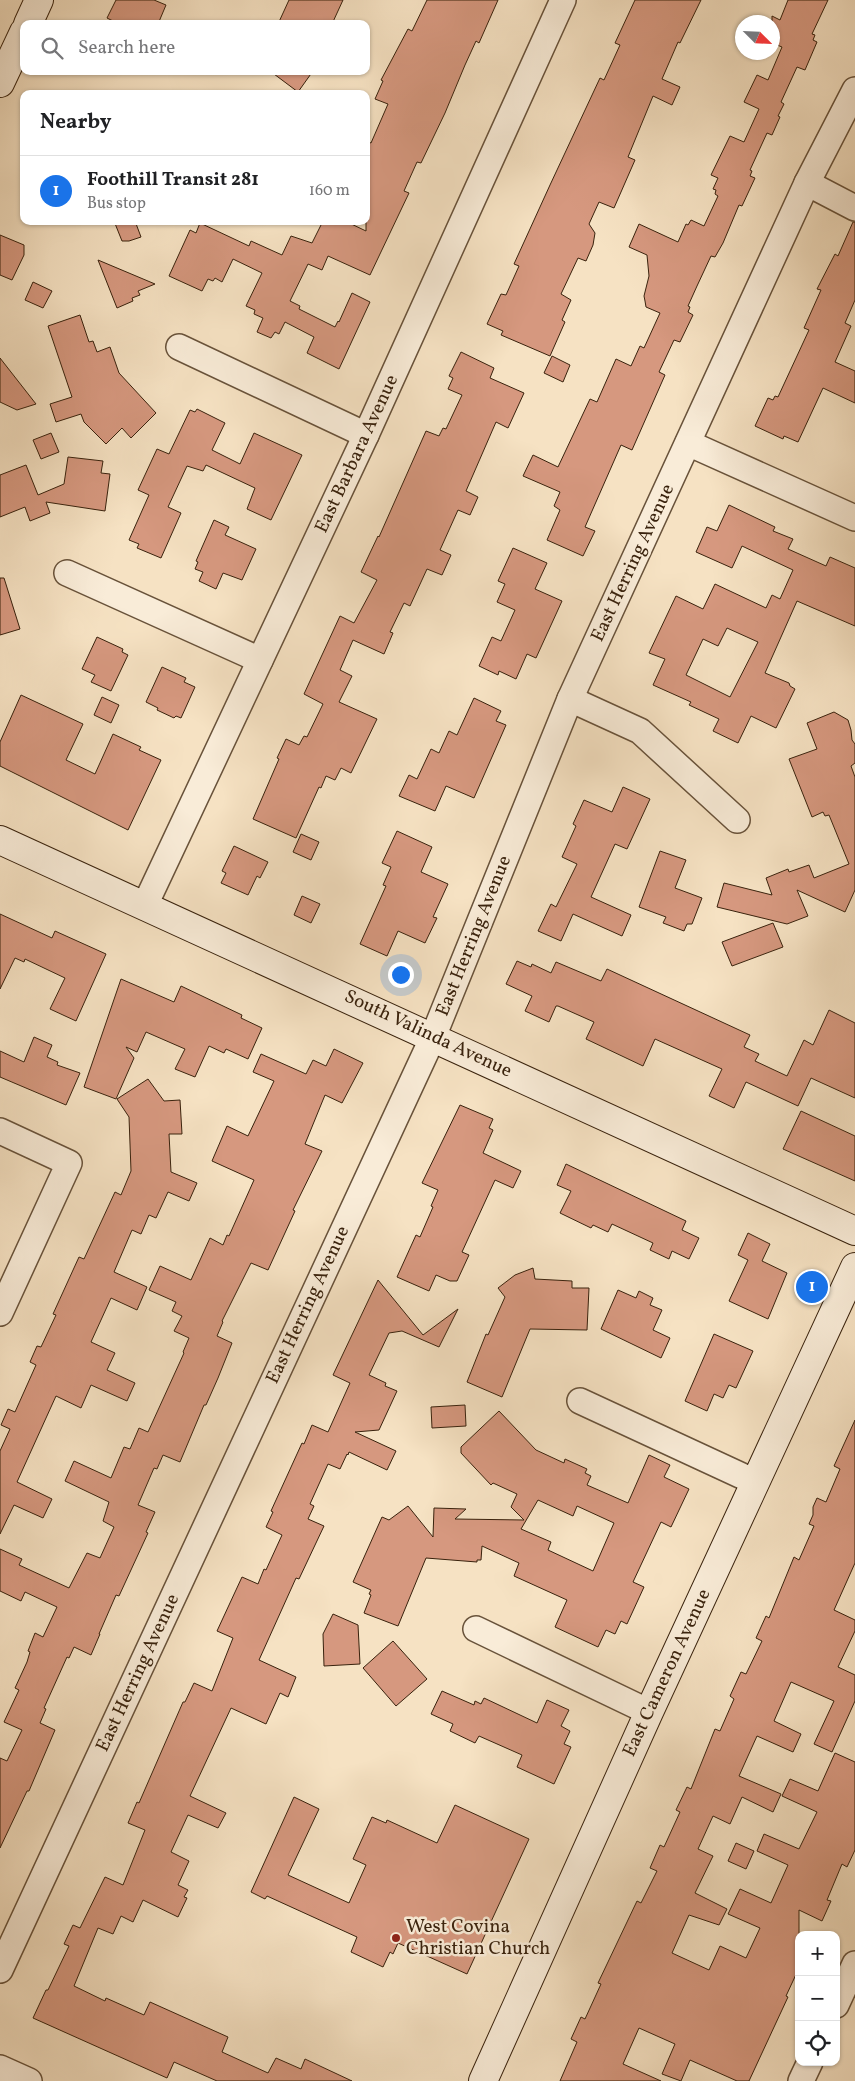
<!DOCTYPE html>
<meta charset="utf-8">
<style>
:root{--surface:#fff;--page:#f6f6f6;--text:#202124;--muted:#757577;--line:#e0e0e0;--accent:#1a73e8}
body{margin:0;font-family:Vollkorn,serif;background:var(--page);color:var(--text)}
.controls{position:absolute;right:15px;bottom:15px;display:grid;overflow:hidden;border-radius:10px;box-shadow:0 1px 4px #0004}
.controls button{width:45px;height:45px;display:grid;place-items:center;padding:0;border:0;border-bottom:1px solid var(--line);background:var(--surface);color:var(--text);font:25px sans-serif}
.compass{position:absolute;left:735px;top:15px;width:45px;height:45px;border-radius:50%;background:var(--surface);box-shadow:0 1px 4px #0004;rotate:114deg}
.you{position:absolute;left:400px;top:974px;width:18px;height:18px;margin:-12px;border:4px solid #fff;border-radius:50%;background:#1a73e8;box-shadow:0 0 0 8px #1a73e833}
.badge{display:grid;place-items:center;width:32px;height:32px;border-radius:50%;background:var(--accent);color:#fff;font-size:16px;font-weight:700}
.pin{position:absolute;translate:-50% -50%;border:2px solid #fff;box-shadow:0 1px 5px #0006}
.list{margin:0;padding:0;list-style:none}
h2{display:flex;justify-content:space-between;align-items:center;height:65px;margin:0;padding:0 20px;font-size:21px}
h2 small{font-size:16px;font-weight:400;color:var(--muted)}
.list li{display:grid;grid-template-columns:32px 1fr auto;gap:15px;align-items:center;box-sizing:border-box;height:70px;padding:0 20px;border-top:1px solid var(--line)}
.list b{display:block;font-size:19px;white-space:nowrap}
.list p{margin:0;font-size:16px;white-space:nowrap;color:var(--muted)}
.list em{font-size:16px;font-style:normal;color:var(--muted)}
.icon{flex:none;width:28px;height:28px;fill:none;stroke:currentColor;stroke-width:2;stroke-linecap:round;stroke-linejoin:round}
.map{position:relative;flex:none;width:855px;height:2081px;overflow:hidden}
.search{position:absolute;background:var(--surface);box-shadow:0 1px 4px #0004;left:20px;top:20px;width:350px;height:55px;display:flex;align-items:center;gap:12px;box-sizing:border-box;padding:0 18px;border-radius:10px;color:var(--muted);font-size:19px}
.panel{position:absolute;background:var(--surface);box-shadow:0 1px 4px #0004;left:20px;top:90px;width:350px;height:135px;border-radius:10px}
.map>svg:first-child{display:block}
</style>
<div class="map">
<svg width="855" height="2081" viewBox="0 0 855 2081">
<rect width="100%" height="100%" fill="#f6e2c3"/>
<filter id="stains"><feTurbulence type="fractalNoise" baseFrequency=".004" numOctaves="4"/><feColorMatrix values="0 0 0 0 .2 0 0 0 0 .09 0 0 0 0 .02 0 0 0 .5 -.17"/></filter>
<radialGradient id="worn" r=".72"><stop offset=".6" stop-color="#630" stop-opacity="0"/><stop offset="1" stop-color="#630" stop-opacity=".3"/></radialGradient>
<g fill="#d6987f" stroke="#39220d" fill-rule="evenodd">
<path d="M116,0H154L166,5L158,24H119L107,18Z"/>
<path d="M289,0H343L332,24H278Z"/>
<path d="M427,0H498L479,43L476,41L465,65L445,113L421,163L417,162L404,191L409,193L370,275L328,256L322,270L308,264L290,301L300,306L299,309L335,327L338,321L339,322L352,293L370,302L339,369L307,353L314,337L285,322L279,334L275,332L271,338L257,332L263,318L254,314L255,310L246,306L262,273L233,259L222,282L215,278L213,281L208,279L202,291L169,276L190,230L196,233L200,223L249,246L251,241L282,255L291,236L312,243L323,221H345L366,231V141L371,143L388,104L375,99L383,81L381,80L408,29L412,31Z"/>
<path d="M635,0H701L680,43L678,42L662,79L680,87L672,105L653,96L628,157L635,160L614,208L599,202L589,224L595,233L593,245L586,261L578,258L561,294L571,300L562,320L565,322L550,356L501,335L503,331L487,324L501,294L506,295L519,266L514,264L550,185L600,78L604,80L620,45L615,43Z"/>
<path d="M788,0H828L812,34L815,35L813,40L817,42L805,70L797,67L781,102L784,104L778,116L780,117L772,135L767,133L750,170L752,171L750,176L755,178L742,206L739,205L723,243L715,257L711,256L697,286L688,306L690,307L688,312L693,315L680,342L674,340L659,372L665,375L632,450L621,445L585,527L595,531L583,556L547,540L560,510L554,506L560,492L523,476L533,455L558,467L590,399L597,402L616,359L631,366L640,346L644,348L660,313L646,307L645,301L644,296L649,276L647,255L629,247L639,224L678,242L686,224L688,225L691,220L704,226L718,196L715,194L716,190L713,189L718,178L711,175L730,136L744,142L759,109L744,102L757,75L768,80L782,47L772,43V16L780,20Z"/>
<path d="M270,71H313L298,92Z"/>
<path d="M114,221H135L141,237L129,241H122Z"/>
<path d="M853,222H855V300L845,323L851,326L835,362L855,371V403L823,388L798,442L784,436L783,439L755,426L768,398L773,400L775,396L778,397L809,330L804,328L821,290L817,289L835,254L838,256Z"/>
<path d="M0,235L24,245V255L12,280L0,275Z"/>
<path d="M98,260L155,284L138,291L140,295L132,298L133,301L117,308Z"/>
<path d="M33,282L52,291L43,308L25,300Z"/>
<path d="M80,315L89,342L93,341L97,352L110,347L119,373L156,413L131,438L122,428L106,444L84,422L81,414L56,422L50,404L72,397L48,326Z"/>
<path d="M461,352L494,368L490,378L524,393L508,428L496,422L466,491L478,497L470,515L458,510L440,550L451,555L442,575L427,569L410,606L404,603L390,632L393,633L384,654L353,640L340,670L352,676L339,702L377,719L351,773L341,768L335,780L326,776L321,788L319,787L296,838L253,819L279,759L277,758L286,739L299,745L304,736L307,737L323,704L304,694L340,616L354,623L377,580L361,572L378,536L379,537L426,431L439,436L443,428L446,429L462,395L448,389L453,378L449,376Z"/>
<path d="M552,356L570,365L563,382L544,373Z"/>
<path d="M0,358L36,404L17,410L0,402Z"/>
<path d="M197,409L225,423L212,450L240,464L254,433L302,455L271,520L247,509L255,488L206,465L203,471L187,466L168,507L181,513L161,558L137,548L139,544L129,540L149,495L138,490L157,449L169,454L190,410L195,412Z"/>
<path d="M51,433L59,452L41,459L33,440Z"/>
<path d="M68,457L103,461L101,473L110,474L105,511L46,502L50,513L30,521L25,507L0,517V475L26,465L38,495L64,484Z"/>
<path d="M729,505L775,527L773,531L793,539L788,549L826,566L830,557L855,568V626L797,601L765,673L789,683L790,686L795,689L776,728L751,716L738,743L713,731L719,719L689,705L691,702L653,685L665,659L649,653L676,596L703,609L715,584L766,608L772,595L780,599L793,570L742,546L732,568L696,552L707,527L717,531ZM727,628L758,642L730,697L686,675L703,639L718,646Z"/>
<path d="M214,520L229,527L225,535L256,549L242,580L223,573L216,589L199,581L203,572L195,569L198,562L196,561Z"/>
<path d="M513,548L547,563L535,589L562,601L536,658L527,654L516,679L499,671L498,675L479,666L492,637L501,641L515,610L497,602L505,584L498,581Z"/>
<path d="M0,578H4L20,629L0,635Z"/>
<path d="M97,637L123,649L122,652L128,655L111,691L91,682L95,675L82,669Z"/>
<path d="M162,667L186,678L184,682L195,687L181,718L176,716L174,718L157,710L158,708L146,702Z"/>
<path d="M21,695L83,724L66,760L95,774L113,734L141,747L139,750L161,760L128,830L0,766V742Z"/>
<path d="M102,697L119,705L111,723L94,715Z"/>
<path d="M474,698L501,711L496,721L506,725L474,798L446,786L435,811L399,796L409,775L417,779L431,749L439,753L449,731L457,735Z"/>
<path d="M834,712L848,720L851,730L852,740L855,744V763L851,766L855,777V890L845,912L797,890L808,916L787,924L717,907L724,883L772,895L766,878L788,869L789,872L809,865L814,878L849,864L829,815L825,816L823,812L812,817L789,759L817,749L807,723Z"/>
<path d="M623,787L650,799L627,849L615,844L591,897L631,915L622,936L573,914L561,941L538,931L551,904L556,907L577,864L562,857L576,826L573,824L584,800L612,812Z"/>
<path d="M397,831L432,847L421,872L448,884L433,917L437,918L425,943L398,931L387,956L360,944L386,886L383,885L391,867L382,863Z"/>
<path d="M301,834L319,842L311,860L293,852Z"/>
<path d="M234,846L268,862L260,878L257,876L248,895L221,883L226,873L222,871Z"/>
<path d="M660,851L686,860L675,888L702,898L692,924H687L684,931L663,923L666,917L639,907Z"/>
<path d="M302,896L320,904L311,923L294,915Z"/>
<path d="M0,914L52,938L55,931L106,954L76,1021L50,1009L65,978L25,959L24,962L15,958L0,989Z"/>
<path d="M773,923L783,947L732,966L722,942Z"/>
<path d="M517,961L531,967L532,964L551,973L556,962L601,981L607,969L750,1035L744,1047L759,1054L755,1061L787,1076L804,1040L813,1045L829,1010L855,1023V1098L811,1078L798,1106L746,1082L734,1108L709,1096L722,1069L655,1039L643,1066L586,1039L594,1022L558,1006H556L549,1022L525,1011L532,996L506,984Z"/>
<path d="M121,979L174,1002L181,986L242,1015L241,1018L262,1028L248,1059L226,1049L224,1053L209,1046L195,1077L175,1069L185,1049L146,1032L137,1052L126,1047L134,1058L116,1099L84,1087Z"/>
<path d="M34,1037L52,1045L47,1057L58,1062L57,1065L80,1073L66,1105L0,1077V1051L24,1062Z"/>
<path d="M334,1049L363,1063L342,1103L325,1095L305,1144L322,1151L293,1210L295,1211L268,1270L251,1263L222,1321L223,1322L217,1336L232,1343L218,1378L206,1405H204L180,1462L163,1455L157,1469L154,1468L138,1505L155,1512L146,1532L148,1533L119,1596L116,1595L99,1634H100L91,1655L74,1647L69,1658L67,1657L44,1708L46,1709L40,1723L55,1730L29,1791H27L0,1848V1758L7,1761L22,1730L4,1722L19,1690L15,1688L27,1662L30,1652L28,1651L35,1633L43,1637L57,1607L25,1592L21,1601L0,1591V1549L22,1559L19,1565L69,1588L87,1553L100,1558L114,1527L103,1521L109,1502L65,1481L74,1461L111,1478L124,1447L130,1449L139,1428L148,1432L184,1353L183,1352L189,1338L174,1331L182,1316L172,1311L176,1302L149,1290L160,1266L191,1280L210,1238L223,1245L227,1235L229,1236L254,1180L212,1161L227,1126L248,1136L274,1081L253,1072L261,1054L306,1074L313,1060L326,1066Z"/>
<path d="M148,1079L164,1101L180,1100L182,1134H169L171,1172L197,1183L189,1201L168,1192L156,1218L149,1215L141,1234L132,1230L114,1272L147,1287L137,1310L111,1298L91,1342L115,1353L107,1370L135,1383L127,1401L91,1385L81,1408L56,1396L17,1482L52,1499L43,1518L14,1505L0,1534V1451L10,1429L1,1425L8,1409L15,1412L36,1365L30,1362L37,1346L41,1347L56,1315L53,1314L79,1257L84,1259L115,1192L121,1195L131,1171L129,1117L117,1099Z"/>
<path d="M460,1105L493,1119L489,1128L493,1130L483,1153L521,1171L513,1188L495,1180L462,1252L469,1255L457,1281H450L436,1275L429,1291L397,1277L416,1235L420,1237L433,1207L431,1206L438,1190L422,1183Z"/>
<path d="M801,1111L855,1136V1181L783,1149Z"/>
<path d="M566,1164L686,1221L682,1230L699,1238L689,1259L672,1251L669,1259L650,1250L653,1243L612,1224L608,1232L593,1225L591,1228L560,1213L571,1191L557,1185Z"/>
<path d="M748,1233L770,1244L762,1261L787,1273L768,1319L729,1301L748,1260L738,1255Z"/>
<path d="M533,1268L535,1279L572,1281V1288H589L587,1330L530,1329L502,1397L467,1382L486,1334L488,1335L505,1297L498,1288L515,1275Z"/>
<path d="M378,1280L423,1335L458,1309L439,1347L402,1331L389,1333L369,1375L386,1383L385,1386L397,1391L379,1430L355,1432L396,1451L387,1470L349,1452L348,1455L347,1454L340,1469L328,1464L310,1504L314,1506L308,1519L324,1526L299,1579L296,1578L259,1660L296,1677L288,1697L280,1693L266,1724L231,1708L190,1796L226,1813L218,1828L188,1815L171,1852L189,1861L178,1885L188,1890L184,1897L187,1898L178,1917L143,1900L133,1922L121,1916L113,1934L98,1928L74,1986L105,2001L106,1998L144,2015L150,2002L228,2037L222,2052L268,2073L276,2058L301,2069L305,2059L352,2081H217L174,2062L167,2078L33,2018L46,1990H48L69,1946L64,1944L73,1925L80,1928L105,1877L123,1885L145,1830L128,1823L137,1802L139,1803L183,1702H185L194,1683L212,1691L233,1638L217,1631L242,1577L258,1584L264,1569L266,1570L282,1535L266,1527L273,1512L271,1511L302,1443L304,1444L312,1425L328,1432L350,1383L333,1375Z"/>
<path d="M618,1290L636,1298L639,1291L653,1298L650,1305L662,1310L653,1330L670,1338L661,1358L601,1329Z"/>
<path d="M714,1334L753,1351L736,1388L729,1385L723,1398L714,1394L707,1411L685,1401Z"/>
<path d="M465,1405L466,1426L432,1428L431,1407Z"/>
<path d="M499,1411L536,1450L564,1463L565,1459L587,1469L585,1473L591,1476L587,1485L628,1503L649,1455L670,1465L664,1477L689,1489L671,1527L661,1522L633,1582L644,1587L627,1624L621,1621L615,1634L606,1630L598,1647L555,1627L567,1600L514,1576L519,1563L482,1546L481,1560H477V1562L426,1558L398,1626L364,1613L371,1595L369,1594L371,1590L353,1582L382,1517L389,1520L408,1506L433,1537L434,1508L466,1509L455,1519L524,1520L511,1507L517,1494L493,1483L491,1485L461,1453V1447ZM538,1500L573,1516L577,1506L614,1523L593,1571L548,1550L551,1542L521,1529Z"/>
<path d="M855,1420V1563L834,1610L855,1620V1631L838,1667L855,1675V1701L832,1752L814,1744L834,1701L791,1682L774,1721L801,1734L793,1752L757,1736L739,1776L781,1794L773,1812L742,1797L730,1824L713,1816L698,1849L713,1856L695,1893L727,1909L719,1925L689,1915L672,1953L709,1970L720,1946L746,1958L760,1928L728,1914L740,1889L771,1903L788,1865L757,1851L764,1834L799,1849L817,1812L782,1796L790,1779L818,1791L835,1753L855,1762V1850L847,1867L842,1864L827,1900L831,1901L822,1921L799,1910V1968L786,1996L788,1997L749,2081H737L690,2060L681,2081L662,2074L675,2044L639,2028L623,2064L661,2081H560L577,2042L571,2039L581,2017L585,2019L601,1984L598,1983L637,1901L641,1903L657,1871L650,1868L660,1845L664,1847L680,1812L676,1810L687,1787L691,1789L715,1729L720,1731L734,1699L730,1696L741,1672L746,1674L762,1641L756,1638L766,1616L769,1618L794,1557L799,1560L814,1526L809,1524L813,1515V1507L817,1498L826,1502L840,1469L834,1466Z"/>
<path d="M333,1614L358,1625L360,1664L324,1666L323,1634Z"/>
<path d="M393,1641L427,1679L396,1706L363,1668Z"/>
<path d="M442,1691L474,1705L475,1701L481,1704L484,1698L537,1723L547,1700L569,1710L561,1726L570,1731L564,1744L571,1747L554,1784L517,1767L522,1755L479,1736L475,1743L450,1731L453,1724L431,1714Z"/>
<path d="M294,1797L319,1809L288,1875L349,1903L366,1865L353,1859L372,1817L386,1823L387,1820L437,1843L455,1805L529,1839L467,1974L398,1943L393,1954L390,1952L383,1967L351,1952L357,1937L267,1896L265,1899L251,1892Z"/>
<path d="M736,1843L754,1851L746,1869L728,1861Z"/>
</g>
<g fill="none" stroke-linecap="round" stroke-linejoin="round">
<g stroke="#68523a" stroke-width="28">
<g id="street">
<path d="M807,183L855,208"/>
<path d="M179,347L366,435"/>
<path d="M688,443L855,518"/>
<path d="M67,573L260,660"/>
<path d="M570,699L640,731L737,820"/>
<path d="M145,905L366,435L563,0"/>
<path d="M0,1131L69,1163L0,1313"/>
<path d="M580,1401L755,1482"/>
<path d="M476,1629L649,1712"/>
<path d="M0,1970L433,1037L570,699L807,183L855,90"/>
<path d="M836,2005L855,1964"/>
<path d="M0,2068L29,2081"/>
<path d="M801,2081L810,2062"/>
</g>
</g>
<g stroke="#39220d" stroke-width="30">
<g id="secondary">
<path d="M28,24L39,0"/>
<path d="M0,83L24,32"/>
<path d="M0,840L855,1231"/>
<path d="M483,2081L649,1712L855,1267"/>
</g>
</g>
<use href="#street" stroke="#f9ecd8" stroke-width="25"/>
<use href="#secondary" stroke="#f9ecd8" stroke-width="28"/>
</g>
<circle fill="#8f2418" stroke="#f9ecd8" stroke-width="2" cx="396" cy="1938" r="5"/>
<g text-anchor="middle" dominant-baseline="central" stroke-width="5" stroke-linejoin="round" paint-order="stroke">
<g font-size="19" fill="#39220d" stroke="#f9ecd8">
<text transform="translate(357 454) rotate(-65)">East Barbara Avenue</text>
<text transform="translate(633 563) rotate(-65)">East Herring Avenue</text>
<text transform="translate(474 936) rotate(-68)">East Herring Avenue</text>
<text transform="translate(428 1034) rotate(25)">South Valinda Avenue</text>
<text transform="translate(308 1305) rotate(-65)">East Herring Avenue</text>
<text transform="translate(138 1673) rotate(-65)">East Herring Avenue</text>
<text transform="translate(667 1673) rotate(-65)">East Cameron Avenue</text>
</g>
<g font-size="19" fill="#39220d" stroke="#f9ecd8" text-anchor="start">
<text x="406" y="1927">West Covina<tspan x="406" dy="22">Christian Church</tspan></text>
</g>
</g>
<rect width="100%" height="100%" filter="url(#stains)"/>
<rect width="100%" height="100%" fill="url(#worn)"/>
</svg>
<div class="controls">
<button>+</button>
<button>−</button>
<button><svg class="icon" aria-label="locate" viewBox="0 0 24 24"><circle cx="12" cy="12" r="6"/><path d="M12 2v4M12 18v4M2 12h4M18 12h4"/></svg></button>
</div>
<svg class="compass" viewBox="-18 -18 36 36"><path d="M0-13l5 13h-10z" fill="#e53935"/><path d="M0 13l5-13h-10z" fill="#757577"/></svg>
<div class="you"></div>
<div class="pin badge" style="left:812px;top:1287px">1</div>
<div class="search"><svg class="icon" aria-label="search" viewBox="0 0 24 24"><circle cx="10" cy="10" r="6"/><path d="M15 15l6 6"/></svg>Search here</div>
<section class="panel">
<h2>Nearby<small></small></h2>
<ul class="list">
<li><span class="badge">1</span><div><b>Foothill Transit 281</b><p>Bus stop</p></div><em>160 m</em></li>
</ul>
</section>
</div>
